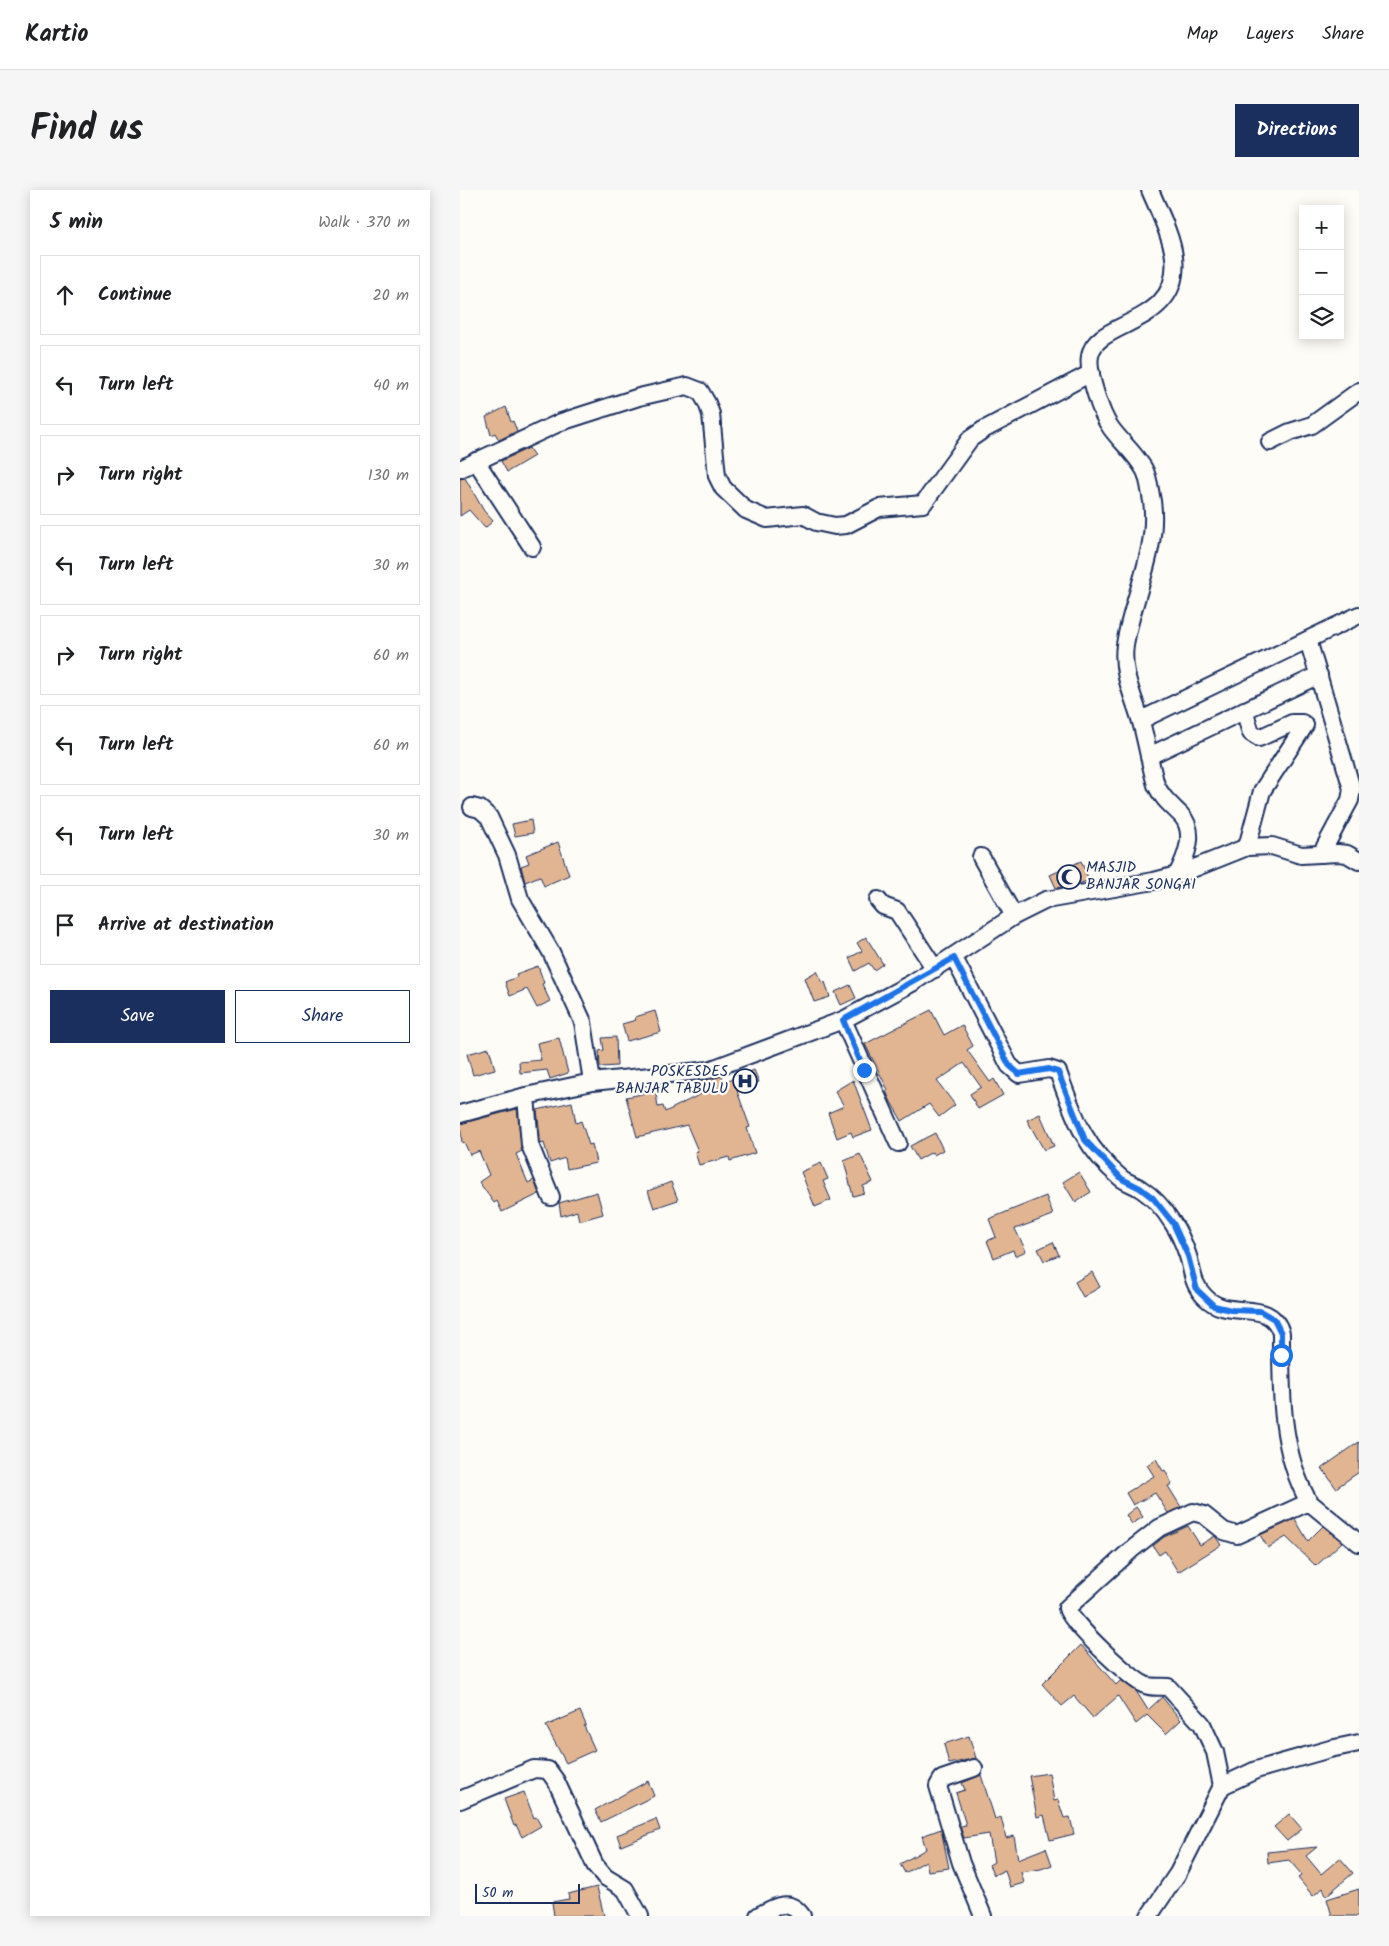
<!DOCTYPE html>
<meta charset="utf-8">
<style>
:root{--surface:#fff;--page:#f6f6f6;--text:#202124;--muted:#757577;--line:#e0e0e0;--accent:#1b2f5e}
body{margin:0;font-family:Kalam,sans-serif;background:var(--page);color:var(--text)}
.controls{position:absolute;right:15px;top:15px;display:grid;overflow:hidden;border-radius:0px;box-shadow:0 2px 12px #0003}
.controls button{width:45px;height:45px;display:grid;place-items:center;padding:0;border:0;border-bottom:1px solid var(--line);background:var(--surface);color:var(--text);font:25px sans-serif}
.scale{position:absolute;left:15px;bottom:12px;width:105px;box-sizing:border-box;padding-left:5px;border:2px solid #1b2f5e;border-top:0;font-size:14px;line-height:18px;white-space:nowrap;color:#1b2f5e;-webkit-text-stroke:4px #fdfcf7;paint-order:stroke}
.stop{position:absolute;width:15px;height:15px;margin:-11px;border:4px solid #1a73e8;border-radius:50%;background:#fff}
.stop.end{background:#1a73e8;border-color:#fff;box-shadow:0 1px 5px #0008}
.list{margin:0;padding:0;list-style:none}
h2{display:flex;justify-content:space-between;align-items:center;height:65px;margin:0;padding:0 20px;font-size:21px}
h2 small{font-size:16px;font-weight:400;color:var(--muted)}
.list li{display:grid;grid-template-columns:32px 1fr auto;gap:15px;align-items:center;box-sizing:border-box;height:80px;margin:0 10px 10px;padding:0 10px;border:1px solid var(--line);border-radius:0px}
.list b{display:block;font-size:19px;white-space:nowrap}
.list em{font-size:16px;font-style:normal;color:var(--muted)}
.actions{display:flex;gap:10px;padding:15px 20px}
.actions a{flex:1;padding:11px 0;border:1px solid var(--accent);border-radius:0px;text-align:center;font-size:18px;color:var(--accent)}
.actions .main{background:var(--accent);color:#fff}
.icon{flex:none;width:28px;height:28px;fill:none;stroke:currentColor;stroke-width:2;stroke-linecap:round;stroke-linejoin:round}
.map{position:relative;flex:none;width:899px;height:1726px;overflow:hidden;border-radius:0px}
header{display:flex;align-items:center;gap:30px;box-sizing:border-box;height:70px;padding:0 25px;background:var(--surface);border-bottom:1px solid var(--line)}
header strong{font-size:24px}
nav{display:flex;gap:28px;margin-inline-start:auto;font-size:18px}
.intro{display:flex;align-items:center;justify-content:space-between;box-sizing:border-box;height:120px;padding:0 30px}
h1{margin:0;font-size:35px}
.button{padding:12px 22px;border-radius:0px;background:var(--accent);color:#fff;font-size:18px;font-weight:700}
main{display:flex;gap:30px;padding:0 30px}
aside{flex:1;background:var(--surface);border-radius:0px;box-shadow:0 2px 12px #0003}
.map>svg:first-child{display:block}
</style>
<header>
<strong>Kartio</strong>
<nav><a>Map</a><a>Layers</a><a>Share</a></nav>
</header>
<div class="intro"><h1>Find us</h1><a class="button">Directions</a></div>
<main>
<aside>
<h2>5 min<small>Walk · 370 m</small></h2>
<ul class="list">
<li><svg class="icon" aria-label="ahead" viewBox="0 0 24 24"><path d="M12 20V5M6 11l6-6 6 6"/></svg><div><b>Continue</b></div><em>20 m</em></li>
<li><svg class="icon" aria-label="left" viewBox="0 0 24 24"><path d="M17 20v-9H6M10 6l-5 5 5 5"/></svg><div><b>Turn left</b></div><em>40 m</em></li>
<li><svg class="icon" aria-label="right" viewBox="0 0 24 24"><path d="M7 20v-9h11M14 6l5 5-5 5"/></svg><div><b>Turn right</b></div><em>130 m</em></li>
<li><svg class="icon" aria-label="left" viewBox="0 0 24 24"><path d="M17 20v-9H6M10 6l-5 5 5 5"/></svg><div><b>Turn left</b></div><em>30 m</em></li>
<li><svg class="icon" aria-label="right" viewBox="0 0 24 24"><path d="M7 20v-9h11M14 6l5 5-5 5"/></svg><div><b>Turn right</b></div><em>60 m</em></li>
<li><svg class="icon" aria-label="left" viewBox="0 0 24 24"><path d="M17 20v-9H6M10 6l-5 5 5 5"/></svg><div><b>Turn left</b></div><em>60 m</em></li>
<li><svg class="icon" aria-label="left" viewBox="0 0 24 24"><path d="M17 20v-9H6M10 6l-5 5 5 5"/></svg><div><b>Turn left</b></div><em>30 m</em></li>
<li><svg class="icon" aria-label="arrive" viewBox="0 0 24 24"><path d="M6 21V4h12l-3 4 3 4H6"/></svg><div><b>Arrive at destination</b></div></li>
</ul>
<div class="actions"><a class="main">Save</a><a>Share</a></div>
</aside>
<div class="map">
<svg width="899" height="1726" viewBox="0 0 899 1726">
<rect width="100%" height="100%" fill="#fdfcf7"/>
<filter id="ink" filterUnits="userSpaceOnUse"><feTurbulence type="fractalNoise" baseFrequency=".02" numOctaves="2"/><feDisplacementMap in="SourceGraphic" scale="10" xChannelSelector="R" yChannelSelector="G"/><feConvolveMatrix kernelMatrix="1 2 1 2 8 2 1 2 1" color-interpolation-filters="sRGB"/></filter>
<g filter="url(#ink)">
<g fill="#e2b592" stroke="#1b2f5e">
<path d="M46,217L51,232L53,231L57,241L39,250L35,243L31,245L26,227Z"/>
<path d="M69,258L74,266L47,282L41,271Z"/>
<path d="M5,288L24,321L33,331L25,338L9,320L0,326V289Z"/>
<path d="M71,630L73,643L55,646L52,634Z"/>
<path d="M98,652L109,685L84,696L80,686L65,692L61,676L69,673L66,665Z"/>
<path d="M621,671L629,690L619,694L596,698L590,685Z"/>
<path d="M406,747L423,774L414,780L409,773L395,781L389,768L402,761L397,753Z"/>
<path d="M78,776L84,793L82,794L90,811L77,818L67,799L50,806L45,792L57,787L56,784Z"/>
<path d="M357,781L363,793L365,792L370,807L354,812L345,788Z"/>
<path d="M390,795L396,808L381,815L375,802Z"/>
<path d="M471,820L484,845L502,835L513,856L507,860L530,892L534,889L543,905L518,919L510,904L521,897L504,873L477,891L495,915L479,927L469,914L442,931L431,912L426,901L428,900L405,854Z"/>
<path d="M195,821L201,842L167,851L162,834L176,830L175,827Z"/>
<path d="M156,847L157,876L140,877L139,861L144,860L142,848Z"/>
<path d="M99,848L108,883L90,889L87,880L60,883L59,872L81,870L77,853Z"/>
<path d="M29,858L35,879L13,885L7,864Z"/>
<path d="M294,880L299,892L277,901L290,937L287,938L295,963L270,971L269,967L239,975L235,962L238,961L227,935L177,947L166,907L182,904V900L195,897L198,917L203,916L205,922L243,903L239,892L262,886L264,893Z"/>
<path d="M393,890L412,940L393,947L391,942L377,948L368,923L384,916L375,901Z"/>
<path d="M112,912L116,933L121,931L129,955L132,954L136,973L107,979L105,968L90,973L84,953L81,954L77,920Z"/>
<path d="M57,919L62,961L56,964L68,993L74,990L79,1004L42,1022L37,1011L34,1013L19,992L29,985L19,961L10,965L4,952L2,953L0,934Z"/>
<path d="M580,924L594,956L584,960L567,930Z"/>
<path d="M475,943L483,960L474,965L472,962L458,970L450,956Z"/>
<path d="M400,964L413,992L403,996L404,1003L393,1006L384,971Z"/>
<path d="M361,973L368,989L363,991L371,1010L355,1017L341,982Z"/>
<path d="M619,982L631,1002L615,1012L603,992Z"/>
<path d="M211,992L218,1010L194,1018L188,1001Z"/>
<path d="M137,1002L143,1024L119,1031L117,1021L101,1026L99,1013Z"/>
<path d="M586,1006L593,1025L555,1039L566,1061L555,1066L553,1060L534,1068L527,1051L536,1047L529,1029Z"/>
<path d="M593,1052L599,1065L584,1071L578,1059Z"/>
<path d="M632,1082L640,1097L623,1107L615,1092Z"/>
<path d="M899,1252V1282L876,1298L862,1278Z"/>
<path d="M696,1269L703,1281L705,1280L712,1294L708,1296L721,1317L708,1323L695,1303L673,1315L666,1303L694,1286L687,1275Z"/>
<path d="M676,1317L683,1327L672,1334L666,1325Z"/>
<path d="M835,1329L848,1351L863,1336L882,1352L856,1376L826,1347L808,1358L800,1345Z"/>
<path d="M728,1336L740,1355L755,1346L761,1355L718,1382L705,1361L699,1365L693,1356L704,1347Z"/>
<path d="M621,1455L656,1495L661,1490L676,1501L688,1520L702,1507L721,1530L706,1544L687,1525L676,1534L658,1506L633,1528L614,1506L602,1516L582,1494Z"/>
<path d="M120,1521L126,1535L124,1536L135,1560L106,1573L86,1536Z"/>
<path d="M509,1546L516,1568L489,1574L484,1554Z"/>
<path d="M589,1583L594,1611L598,1610L604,1628L610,1627L614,1644L590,1650L584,1625L577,1627L569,1586Z"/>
<path d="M521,1585L535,1629L541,1627L546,1648L554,1646L558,1669L586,1658L592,1675L581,1679L561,1682L564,1693L550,1697L545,1680L534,1685L529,1675L534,1672L529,1644L504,1648L500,1636L506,1635L496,1603L505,1600L502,1593Z"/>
<path d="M188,1591L194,1606L141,1632L135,1620Z"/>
<path d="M64,1602L74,1628L76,1627L81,1636L62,1647L56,1635L54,1636L44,1609Z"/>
<path d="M829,1624L842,1639L827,1651L814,1637Z"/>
<path d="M196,1629L200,1640L161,1656L157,1645Z"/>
<path d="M481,1639L489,1678L468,1681L466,1671L445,1683L440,1674L466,1659L462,1646Z"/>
<path d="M857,1657L846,1666L861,1684L880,1668L893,1683L866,1706L863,1698L853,1706L838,1688L842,1685L829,1670L808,1673L807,1662Z"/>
<path d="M137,1697L144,1726H94L92,1712L109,1709L108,1704Z"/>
<path d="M899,1699V1726H872L867,1709Z"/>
</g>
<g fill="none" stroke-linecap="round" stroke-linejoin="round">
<g stroke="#1b2f5e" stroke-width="20">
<g id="street">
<path d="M690,0C698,19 712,47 714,67C722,137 635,129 630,166C627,182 641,225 651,238C661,252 675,263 684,279C689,287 690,302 692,311C699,360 672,408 665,455C661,483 674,507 681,532C687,553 690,574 696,595C702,608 711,615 721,625C737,642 726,667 717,685"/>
<path d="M810,252L830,242L852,235L899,201"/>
<path d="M16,271L72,357"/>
<path d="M0,279L101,232L179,207L227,196L240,201L247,213L251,224L257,286L263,298L286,320L307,329L343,325L356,332L375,336L386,335L419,318L463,314L510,249L523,240L631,183"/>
<path d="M848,450L892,599L890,610L861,664"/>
<path d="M784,520L791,543L799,548L832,533H842L845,535L802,601L787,657"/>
<path d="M681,530L899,425"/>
<path d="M689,566L859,485"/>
<path d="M12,617L20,619L29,627L47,665L60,709L91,762L123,832L132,892L66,906L70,955L91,1007"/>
<path d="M521,667L554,726"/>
<path d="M418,710L423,716L437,721L475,779"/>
<path d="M494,768L549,875L559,884L589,879L598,882C614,925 623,957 661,988C667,993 674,994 681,999C693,1007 704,1019 712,1032C719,1042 724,1054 728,1066C733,1082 732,1094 745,1107C769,1132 810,1106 821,1143C821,1199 820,1262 849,1312"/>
<path d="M132,892L249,880L383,830"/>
<path d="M0,924L66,906"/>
<path d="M438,953L383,830L452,793L554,726L586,710L694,691L717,685L787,657L812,656L841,665L878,663L887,664L899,671"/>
<path d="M514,1578L482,1589L478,1596L501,1673L523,1726"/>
<path d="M762,1596L755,1562L742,1534L708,1497C701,1496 692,1498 685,1495C671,1490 609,1431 607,1418L671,1360L699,1338L733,1322L744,1325L764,1341L777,1345L849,1312L899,1353"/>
<path d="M0,1610L74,1579L88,1580L96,1591L135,1675L145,1687L165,1699L180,1726"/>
<path d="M298,1726C314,1717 329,1707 342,1726"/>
<path d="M689,1726L718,1683L762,1596L796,1580L870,1559L899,1553"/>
</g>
</g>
<use href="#street" stroke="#fdfcf7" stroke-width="16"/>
</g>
</g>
<g fill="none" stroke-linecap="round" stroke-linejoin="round" filter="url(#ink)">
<path stroke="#1a73e8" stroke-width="6" d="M404,880L383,830L494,768L549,875L559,884L589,879L598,882L625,950L662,989L680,998L693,1008L713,1033L728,1066L737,1100L754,1116L771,1120L800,1121L814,1129L821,1143V1165"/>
</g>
<defs>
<g id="mosque-ring" transform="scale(1.25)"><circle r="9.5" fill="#fdfcf7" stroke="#1b2f5e" stroke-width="1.5"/><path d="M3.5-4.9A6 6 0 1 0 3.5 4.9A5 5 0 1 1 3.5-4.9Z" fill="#1b2f5e"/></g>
<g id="hospital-ring" transform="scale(1.25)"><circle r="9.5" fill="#fdfcf7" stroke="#1b2f5e" stroke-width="1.5"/><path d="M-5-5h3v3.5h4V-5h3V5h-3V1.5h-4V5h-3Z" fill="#1b2f5e"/></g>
</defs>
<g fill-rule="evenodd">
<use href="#mosque-ring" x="609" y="687"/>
<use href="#hospital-ring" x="285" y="891"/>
</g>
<g text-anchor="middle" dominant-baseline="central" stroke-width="4.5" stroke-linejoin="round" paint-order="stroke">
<g font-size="15" fill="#1b2f5e" stroke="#fdfcf7" text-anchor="start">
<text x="626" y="678">MASJID<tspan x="626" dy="17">BANJAR SONGAI</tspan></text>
<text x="268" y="882" text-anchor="end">POSKESDES<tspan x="268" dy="17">BANJAR TABULU</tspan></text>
</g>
</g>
</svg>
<div class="controls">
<button>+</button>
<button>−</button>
<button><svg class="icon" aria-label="layers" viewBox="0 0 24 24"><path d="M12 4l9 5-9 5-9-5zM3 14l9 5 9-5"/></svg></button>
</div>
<div class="scale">50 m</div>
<div class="stop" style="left:821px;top:1165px"></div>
<div class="stop end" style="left:404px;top:880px"></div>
</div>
</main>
